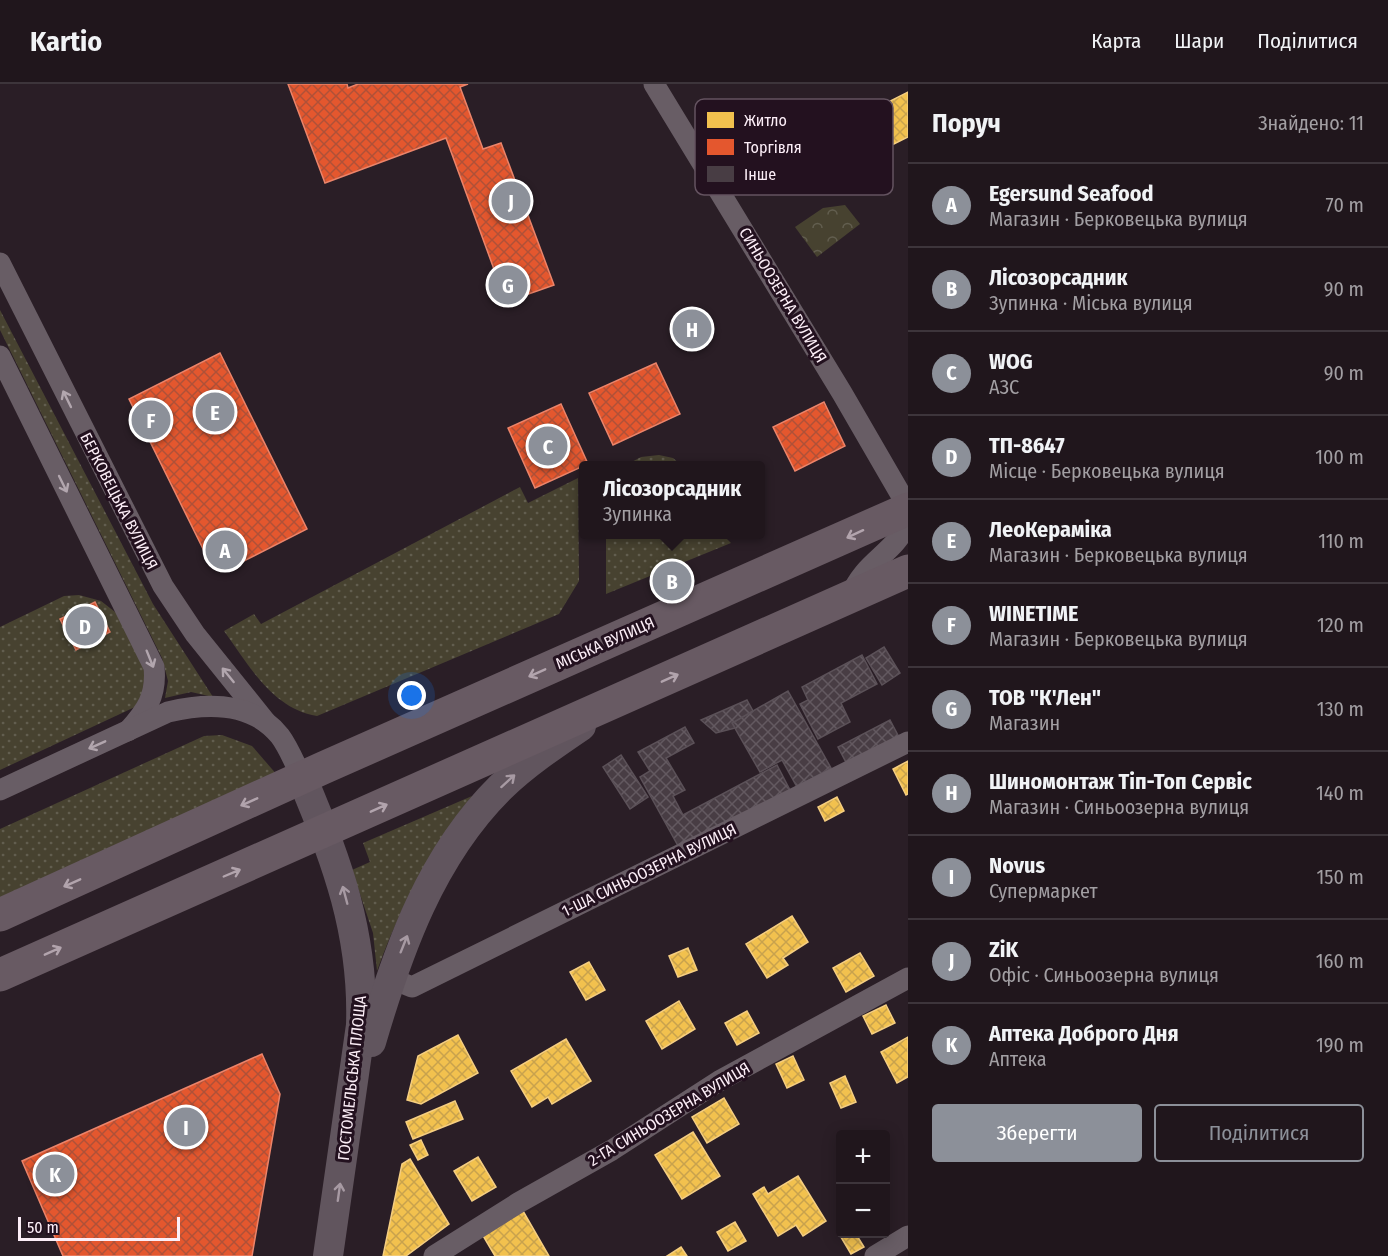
<!DOCTYPE html>
<html lang="uk">
<meta charset="utf-8">
<style>
:root{--surface:#20161c;--page:#281f25;--text:#f1f3f6;--muted:#a29fa3;--line:#3d353b;--accent:#8c9099}
body{margin:0;font-family:"Fira Sans Condensed",sans-serif;background:var(--page);color:var(--text)}
.controls{position:absolute;right:18px;bottom:18px;display:grid;overflow:hidden;border-radius:6px;box-shadow:0 3px 15px #0003}
.controls button{width:54px;height:54px;display:grid;place-items:center;padding:0;border:0;border-bottom:2px solid var(--line);background:var(--surface);color:var(--text);font:30px sans-serif}
.scale{position:absolute;left:18px;bottom:15px;width:162px;box-sizing:border-box;padding-left:6px;border:3px solid #fceef7;border-top:0;font-size:16px;line-height:21px;white-space:nowrap;color:#fceef7;-webkit-text-stroke:4px #23111f;paint-order:stroke}
.you{position:absolute;left:412px;top:612px;width:21px;height:21px;margin:-15px;border:4px solid #fff;border-radius:50%;background:#1a73e8;box-shadow:0 0 0 9px #1a73e833}
.badge{display:grid;place-items:center;width:39px;height:39px;border-radius:50%;background:var(--accent);color:#fff;font-size:20px;font-weight:700}
.pin{position:absolute;translate:-50% -50%;border:3px solid #fff;box-shadow:0 2px 6px #0006}
.popup{position:absolute;left:579px;top:377px;width:186px;height:78px;box-sizing:border-box;display:grid;place-content:center;border-radius:6px;background:var(--surface);filter:drop-shadow(0 2px 4px #0005);font-size:20px;white-space:nowrap;color:var(--muted)}
.popup b{font-size:22px;color:var(--text)}
.popup::after{content:'';position:absolute;left:50%;top:100%;margin-left:-12px;border:12px solid transparent;border-top-color:var(--surface)}
.list{margin:0;padding:0;list-style:none}
h2{display:flex;justify-content:space-between;align-items:center;height:78px;margin:0;padding:0 24px;font-size:26px}
h2 small{font-size:20px;font-weight:400;color:var(--muted)}
.list li{display:grid;grid-template-columns:39px 1fr auto;gap:18px;align-items:center;box-sizing:border-box;height:84px;padding:0 24px;border-top:2px solid var(--line)}
.list b{display:block;font-size:22px;white-space:nowrap}
.list p{margin:0;font-size:20px;white-space:nowrap;color:var(--muted)}
.list em{font-size:20px;font-style:normal;color:var(--muted)}
.actions{display:flex;gap:12px;padding:18px 24px}
.actions a{flex:1;padding:14px 0;border:2px solid var(--accent);border-radius:6px;text-align:center;font-size:21px;color:var(--accent)}
.actions .main{background:var(--accent);color:#fff}
.map{position:relative;flex:none;width:908px;height:1172px;overflow:hidden}
header{display:flex;align-items:center;gap:36px;box-sizing:border-box;height:84px;padding:0 30px;background:var(--surface);border-bottom:2px solid var(--line)}
header strong{font-size:28px}
nav{display:flex;gap:33px;margin-inline-start:auto;font-size:21px}
main{display:flex}
aside{flex:1;background:var(--surface)}
.map>svg:first-child{display:block}
</style>
<header>
<strong>Kartio</strong>
<nav><a>Карта</a><a>Шари</a><a>Поділитися</a></nav>
</header>
<main>
<div class="map">
<svg width="908" height="1172" viewBox="0 0 908 1172">
<defs>
<pattern id="grass-dots" width="8" height="8" patternUnits="userSpaceOnUse" patternTransform="scale(1.5)"><rect width="8" height="8" fill="#474230"/><path d="M2 2h.1M6 6h.1" fill="none" stroke="#625e4f" stroke-width="1.8" stroke-linecap="round"/></pattern>
<pattern id="forest-crowns" width="20" height="18" patternUnits="userSpaceOnUse" patternTransform="scale(1.5)"><rect width="20" height="18" fill="#474230"/><path d="M2 6a3 3 0 1 1 6 0M12 15a3 3 0 1 1 6 0" fill="none" stroke="#625e4f"/></pattern>
<pattern id="homes-cross-hatch" width="8" height="8" patternUnits="userSpaceOnUse" patternTransform="scale(1.5)"><rect width="8" height="8" fill="#f2c14e"/><path d="M0 0l8 8M0 8l8-8" fill="none" stroke="#c8a24d"/></pattern>
<pattern id="shops-cross-hatch" width="8" height="8" patternUnits="userSpaceOnUse" patternTransform="scale(1.5)"><rect width="8" height="8" fill="#e4572e"/><path d="M0 0l8 8M0 8l8-8" fill="none" stroke="#af5138"/></pattern>
<pattern id="building-cross-hatch" width="8" height="8" patternUnits="userSpaceOnUse" patternTransform="scale(1.5)"><rect width="8" height="8" fill="#483d44"/><path d="M0 0l8 8M0 8l8-8" fill="none" stroke="#635960"/></pattern>
</defs>
<rect width="100%" height="100%" fill="#2a1e26"/>
<g fill="url(#grass-dots)">
<path d="M0,226L153,520L213,613L191,608L165,614L168,597L162,574L0,246Z"/>
<path d="M659,371L673,374L681,381H626L641,373Z"/>
<path d="M578,394L579,497L559,530L317,632C272,625 249,581 224,547L254,530L261,540L520,403L528,419Z"/>
<path d="M606,451H723L731,459L606,510Z"/>
<path d="M79,511L101,517L119,531L144,579L145,604L135,623L0,686V543L64,512Z"/>
<path d="M222,651L252,662L278,692L0,816V745L204,652Z"/>
<path d="M472,712C428,770 402,819 377,887L373,849L352,786L370,778L363,759Z"/>
</g>
<path fill="url(#forest-crowns)" d="M845,121L860,140L817,173L795,143L823,124Z"/>
<g fill="url(#homes-cross-hatch)" stroke="#f5ce81" stroke-width="1.5">
<path d="M908,8V53L872,71L864,55L789,93L771,55L848,17L857,34Z"/>
<path d="M908,677V710L906,711L893,685Z"/>
<path d="M837,713L844,727L825,737L818,723Z"/>
<path d="M792,832L808,858L783,874L788,881L767,894L746,860Z"/>
<path d="M688,864L697,886L678,893L669,872Z"/>
<path d="M860,869L874,892L846,908L833,884Z"/>
<path d="M589,878L605,906L586,916L570,888Z"/>
<path d="M679,917L695,945L662,965L646,937Z"/>
<path d="M886,921L895,939L872,950L863,932Z"/>
<path d="M747,927L759,949L737,961L725,939Z"/>
<path d="M458,951L478,989L421,1020L407,1016L418,972Z"/>
<path d="M908,953V993L897,999L881,968Z"/>
<path d="M566,955L591,997L552,1020L548,1013L532,1023L511,987Z"/>
<path d="M793,972L804,996L787,1004L776,980Z"/>
<path d="M845,992L856,1018L841,1024L830,999Z"/>
<path d="M724,1014L739,1040L707,1059L692,1033Z"/>
<path d="M455,1017L463,1035L413,1055L406,1038Z"/>
<path d="M693,1048L720,1092L682,1115L655,1071Z"/>
<path d="M421,1056L428,1071L418,1076L410,1061Z"/>
<path d="M478,1073L496,1103L472,1117L454,1087Z"/>
<path d="M410,1075L449,1140L406,1172H383L402,1080Z"/>
<path d="M798,1092L826,1137L803,1152L796,1141L778,1152L753,1110L764,1103L768,1110Z"/>
<path d="M523,1127L549,1172H495L482,1150Z"/>
<path d="M735,1138L746,1157L728,1167L717,1148Z"/>
<path d="M840,1146V1150H856L864,1163L851,1170L838,1148Z"/>
<path d="M681,1163L687,1172H667Z"/>
</g>
<g fill="url(#shops-cross-hatch)" stroke="#eb846a" stroke-width="1.5">
<path d="M288,0H347L348,4L358,0H468L460,3L483,65L501,59L554,201L506,218L446,54L325,99Z"/>
<path d="M697,237L701,247L687,254L682,244Z"/>
<path d="M220,269L307,445L230,484L209,477L129,315Z"/>
<path d="M656,279L680,330L613,361L589,309Z"/>
<path d="M824,318L845,362L795,387L773,343Z"/>
<path d="M561,320L588,380L535,404L508,344Z"/>
<path d="M95,518L110,548L76,566L60,535Z"/>
<path d="M262,970L280,1010L252,1172H63L22,1077Z"/>
</g>
<g fill="url(#building-cross-hatch)" stroke="#5b5158" stroke-width="1.5">
<path d="M884,563L900,589L882,601L866,574Z"/>
<path d="M862,571L877,600L841,619L850,638L818,655L800,620L808,616L802,603Z"/>
<path d="M788,607L831,684L797,703L782,676L760,688L732,639Z"/>
<path d="M747,616L753,627L732,639L735,644L716,649L701,636Z"/>
<path d="M890,636L901,657L849,684L838,663Z"/>
<path d="M685,643L694,659L666,674L685,706L673,712L683,731L777,681L792,710L682,769L640,693L650,687L638,668Z"/>
<path d="M621,671L648,713L630,725L603,683Z"/>
</g>
<g fill="none" stroke-linecap="round" stroke-linejoin="round">
<g stroke="#685d65" stroke-width="21">
<path d="M654,0L842,309L908,423"/>
<path d="M0,179L163,502L195,550L265,637"/>
<path d="M0,272L154,583C157,612 146,627 128,647"/>
<path d="M850,513C865,476 892,472 908,439"/>
<path d="M0,706L168,628C206,619 252,617 280,652C289,664 295,680 302,694"/>
<path d="M390,894L412,903L908,658"/>
<path d="M434,1172L518,1119L612,1066L719,997L908,894"/>
<path d="M875,1172L908,1152"/>
</g>
<g stroke="#61555e" stroke-width="30">
<path d="M302,694C337,776 364,851 361,941L328,1172"/>
<path d="M371,958C398,866 431,772 501,703C525,680 553,661 581,642"/>
</g>
<g stroke="#685a63" stroke-width="33">
<path d="M0,831L323,684L908,425"/>
<path d="M0,891L908,487"/>
</g>
</g>
<defs><path id="oneway-shaft" d="M-6 0H5M1.5-3L5.5 0L1.5 3" fill="none" stroke-width="1.6" stroke-linecap="round" stroke-linejoin="round" transform="scale(1.5)"/></defs>
<g stroke="#b2a6ae">
<use href="#oneway-shaft" transform="translate(67 315) rotate(-116)"/>
<use href="#oneway-shaft" transform="translate(63 400) rotate(64)"/>
<use href="#oneway-shaft" transform="translate(150 575) rotate(68)"/>
<use href="#oneway-shaft" transform="translate(228 591) rotate(-129)"/>
<use href="#oneway-shaft" transform="translate(97 661) rotate(156)"/>
</g>
<g stroke="#b2a4ad">
<use href="#oneway-shaft" transform="translate(855 450) rotate(155)"/>
<use href="#oneway-shaft" transform="translate(537 589) rotate(156)"/>
<use href="#oneway-shaft" transform="translate(670 594) rotate(-24)"/>
<use href="#oneway-shaft" transform="translate(249 718) rotate(156)"/>
<use href="#oneway-shaft" transform="translate(379 724) rotate(-24)"/>
<use href="#oneway-shaft" transform="translate(232 789) rotate(-23)"/>
<use href="#oneway-shaft" transform="translate(72 799) rotate(156)"/>
<use href="#oneway-shaft" transform="translate(53 867) rotate(-24)"/>
</g>
<g stroke="#a79aa3">
<use href="#oneway-shaft" transform="translate(508 697) rotate(-42)"/>
<use href="#oneway-shaft" transform="translate(345 811) rotate(-105)"/>
<use href="#oneway-shaft" transform="translate(404 860) rotate(-68)"/>
<use href="#oneway-shaft" transform="translate(339 1108) rotate(-82)"/>
</g>
<g text-anchor="middle" dominant-baseline="central" stroke-width="6" stroke-linejoin="round" paint-order="stroke">
<g font-size="16" fill="#fceef7" stroke="#23111f">
<text transform="translate(783 211) rotate(59)">СИНЬООЗЕРНА ВУЛИЦЯ</text>
<text transform="translate(119 417) rotate(63)">БЕРКОВЕЦЬКА ВУЛИЦЯ</text>
<text transform="translate(605 559) rotate(-24)">МІСЬКА ВУЛИЦЯ</text>
<text transform="translate(649 786) rotate(-26)">1-ША СИНЬООЗЕРНА ВУЛИЦЯ</text>
<text transform="translate(352 994) rotate(-84)">ГОСТОМЕЛЬСЬКА ПЛОЩА</text>
<text transform="translate(669 1030) rotate(-31)">2-ГА СИНЬООЗЕРНА ВУЛИЦЯ</text>
</g>
</g>
<rect x="695" y="15" width="198" height="96" rx="9" fill="#23111f" stroke="#645360" stroke-width="1.5"/>
<rect x="707" y="28" width="27" height="16" fill="#f2c14e"/>
<rect x="707" y="55" width="27" height="16" fill="#e4572e"/>
<rect x="707" y="82" width="27" height="16" fill="#483d44"/>
<g font-size="16" fill="#fceef7">
<text x="744" y="42">Житло</text>
<text x="744" y="69">Торгівля</text>
<text x="744" y="96">Інше</text>
</g>
</svg>
<div class="controls">
<button>+</button>
<button>−</button>
</div>
<div class="scale">50 m</div>
<div class="you"></div>
<div class="pin badge" style="left:225px;top:466px">A</div>
<div class="pin badge" style="left:672px;top:497px">B</div>
<div class="popup"><b>Лісозорсадник</b>Зупинка</div>
<div class="pin badge" style="left:548px;top:362px">C</div>
<div class="pin badge" style="left:85px;top:542px">D</div>
<div class="pin badge" style="left:215px;top:328px">E</div>
<div class="pin badge" style="left:151px;top:336px">F</div>
<div class="pin badge" style="left:508px;top:201px">G</div>
<div class="pin badge" style="left:692px;top:245px">H</div>
<div class="pin badge" style="left:186px;top:1043px">I</div>
<div class="pin badge" style="left:511px;top:117px">J</div>
<div class="pin badge" style="left:55px;top:1090px">K</div>
</div>
<aside>
<h2>Поруч<small>Знайдено: 11</small></h2>
<ul class="list">
<li><span class="badge">A</span><div><b>Egersund Seafood</b><p>Магазин · Берковецька вулиця</p></div><em>70 m</em></li>
<li><span class="badge">B</span><div><b>Лісозорсадник</b><p>Зупинка · Міська вулиця</p></div><em>90 m</em></li>
<li><span class="badge">C</span><div><b>WOG</b><p>АЗС</p></div><em>90 m</em></li>
<li><span class="badge">D</span><div><b>ТП-8647</b><p>Місце · Берковецька вулиця</p></div><em>100 m</em></li>
<li><span class="badge">E</span><div><b>ЛеоКераміка</b><p>Магазин · Берковецька вулиця</p></div><em>110 m</em></li>
<li><span class="badge">F</span><div><b>WINETIME</b><p>Магазин · Берковецька вулиця</p></div><em>120 m</em></li>
<li><span class="badge">G</span><div><b>ТОВ &quot;К'Лен&quot;</b><p>Магазин</p></div><em>130 m</em></li>
<li><span class="badge">H</span><div><b>Шиномонтаж Тіп-Топ Сервіс</b><p>Магазин · Синьоозерна вулиця</p></div><em>140 m</em></li>
<li><span class="badge">I</span><div><b>Novus</b><p>Супермаркет</p></div><em>150 m</em></li>
<li><span class="badge">J</span><div><b>ZiK</b><p>Офіс · Синьоозерна вулиця</p></div><em>160 m</em></li>
<li><span class="badge">K</span><div><b>Аптека Доброго Дня</b><p>Аптека</p></div><em>190 m</em></li>
</ul>
<div class="actions"><a class="main">Зберегти</a><a>Поділитися</a></div>
</aside>
</main>
